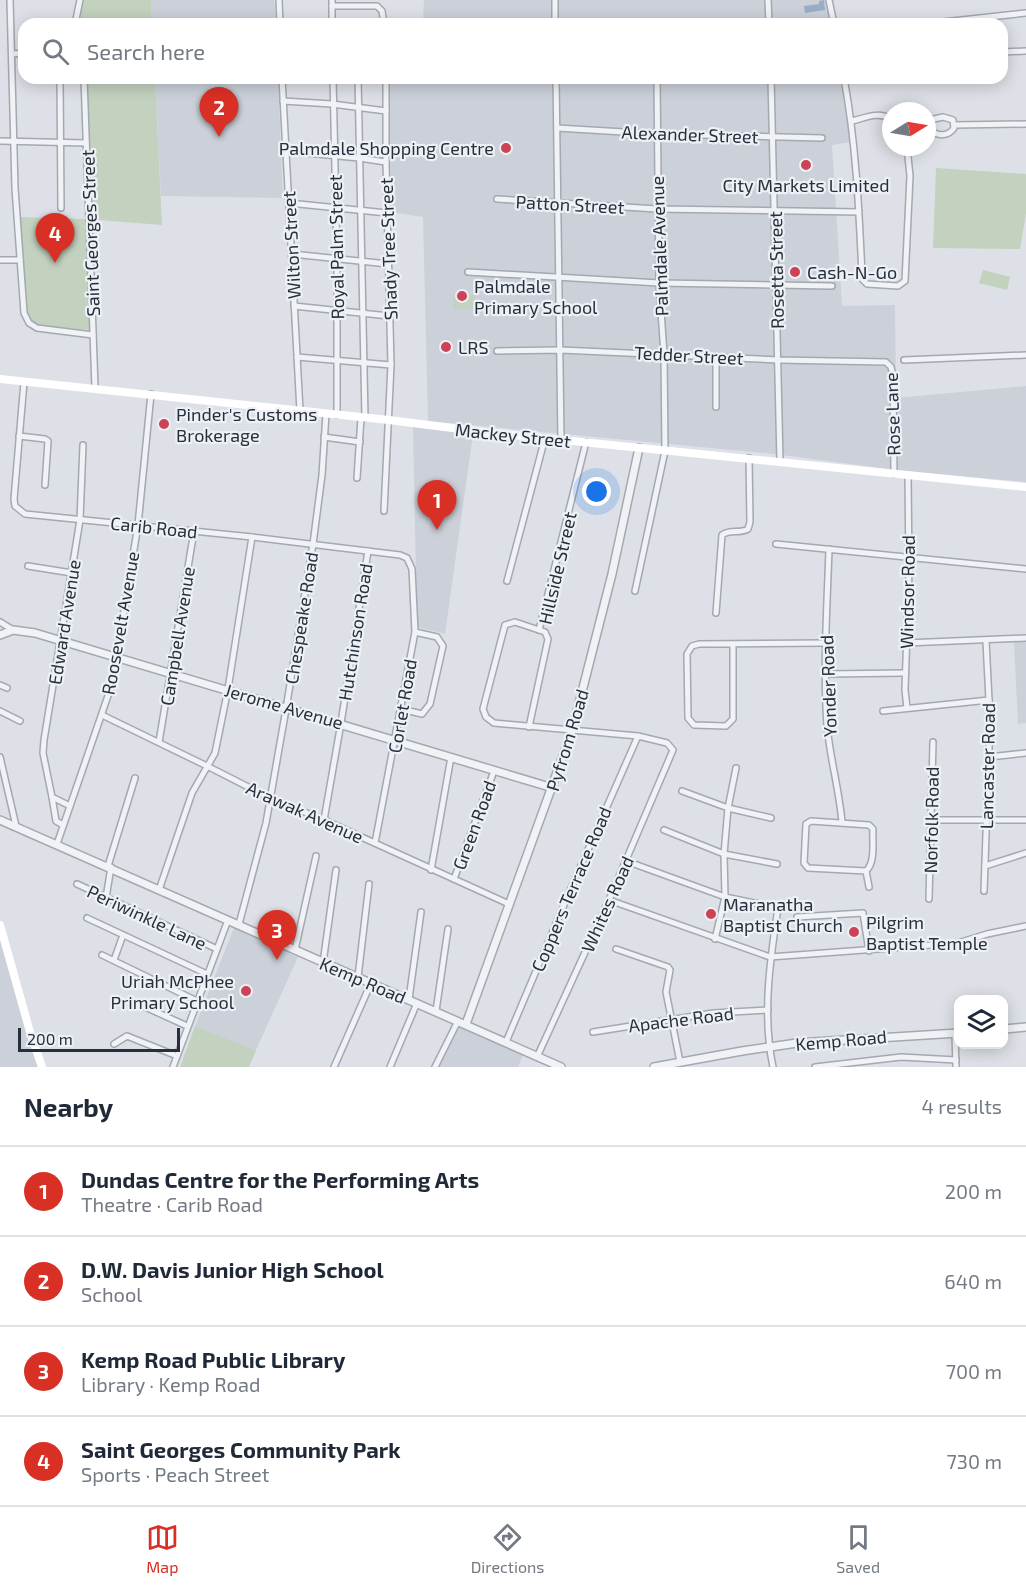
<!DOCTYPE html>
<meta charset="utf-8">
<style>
:root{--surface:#fff;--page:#f2f2f3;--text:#1f2937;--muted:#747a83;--line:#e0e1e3;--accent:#d93025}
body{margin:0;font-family:"Exo 2",sans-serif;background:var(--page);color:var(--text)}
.controls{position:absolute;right:18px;bottom:18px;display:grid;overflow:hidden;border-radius:12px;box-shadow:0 3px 15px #0003}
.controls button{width:54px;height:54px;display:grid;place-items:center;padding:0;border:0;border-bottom:2px solid var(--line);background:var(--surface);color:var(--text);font:30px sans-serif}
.compass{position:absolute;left:882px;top:102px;width:54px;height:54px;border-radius:50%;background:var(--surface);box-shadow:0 3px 15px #0003;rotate:79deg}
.scale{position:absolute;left:18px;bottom:15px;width:162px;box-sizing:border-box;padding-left:6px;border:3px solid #272f3d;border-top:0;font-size:16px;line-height:21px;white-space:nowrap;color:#272f3d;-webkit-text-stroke:4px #edf0f5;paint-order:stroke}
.you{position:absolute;left:597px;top:492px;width:21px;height:21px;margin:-15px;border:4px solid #fff;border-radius:50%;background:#1a73e8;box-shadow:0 0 0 9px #1a73e833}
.badge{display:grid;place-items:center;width:39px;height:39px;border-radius:50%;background:var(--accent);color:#fff;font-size:20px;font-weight:700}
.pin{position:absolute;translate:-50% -50px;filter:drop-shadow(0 2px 3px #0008)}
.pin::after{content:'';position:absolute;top:32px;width:21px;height:18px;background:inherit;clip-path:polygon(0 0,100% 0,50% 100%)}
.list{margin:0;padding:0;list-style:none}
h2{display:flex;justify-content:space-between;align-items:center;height:78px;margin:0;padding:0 24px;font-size:26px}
h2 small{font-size:20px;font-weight:400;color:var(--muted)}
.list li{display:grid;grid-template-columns:39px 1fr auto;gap:18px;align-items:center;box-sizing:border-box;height:90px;padding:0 24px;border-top:2px solid var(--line)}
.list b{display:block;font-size:22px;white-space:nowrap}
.list p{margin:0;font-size:20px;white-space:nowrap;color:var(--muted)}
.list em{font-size:20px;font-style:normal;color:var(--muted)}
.icon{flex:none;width:33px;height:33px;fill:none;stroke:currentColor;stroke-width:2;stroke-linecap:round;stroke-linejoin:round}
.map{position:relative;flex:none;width:1026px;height:1067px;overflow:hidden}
.search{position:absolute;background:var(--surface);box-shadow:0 3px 15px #0003;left:18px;right:18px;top:18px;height:66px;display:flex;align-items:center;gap:15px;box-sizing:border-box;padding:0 21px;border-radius:18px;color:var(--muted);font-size:22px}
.sheet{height:438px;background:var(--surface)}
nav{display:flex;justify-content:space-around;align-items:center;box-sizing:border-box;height:84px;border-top:2px solid var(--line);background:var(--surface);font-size:16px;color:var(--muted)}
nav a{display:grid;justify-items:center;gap:3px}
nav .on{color:var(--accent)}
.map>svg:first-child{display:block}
</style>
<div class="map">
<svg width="1026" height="1067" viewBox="0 0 1026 1067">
<rect width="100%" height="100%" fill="#dde1e7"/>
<g fill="#cbd0d9">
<path d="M151,0H274L276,24H152Z"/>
<path d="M424,0H827L831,24H423Z"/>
<path d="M155,78H278L283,198L161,196Z"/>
<path d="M409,78H842L849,116L851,142L832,145L842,306L895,305L896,398L1026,386V482L896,470L774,454L428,421L423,217L391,212L389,84L408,82Z"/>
<path d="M413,427L473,434L445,634L417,627Z"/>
<path d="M1014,642H1026V723L1018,724Z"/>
<path d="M234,928L298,957L256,1050L195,1026Z"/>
<path d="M0,937L38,1067H0Z"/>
<path d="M453,1022L524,1053L518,1067H432Z"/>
</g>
<g fill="#c3d1bf">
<path d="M80,0H151L152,24H81Z"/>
<path d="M82,78H155L162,225L85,219L90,330C73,329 40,330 28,318L19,217L85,219Z"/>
<path d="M936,168L1026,174V213L1020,249L933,248Z"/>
<path d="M983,270L1010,277L1007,290L979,283Z"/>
<path d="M475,295V309H453V296Z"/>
<path d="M195,1026L256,1050L249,1067H180Z"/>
</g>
<path fill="#99aec7" d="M824,0L825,10L805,13L804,6L819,4V1Z"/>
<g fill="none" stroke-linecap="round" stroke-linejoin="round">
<g stroke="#a3a8b1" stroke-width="8">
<g id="minor">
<path d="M10,0L15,188L24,313L29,323L37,328L93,335"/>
<path d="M279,0L280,24"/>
<path d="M768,0L769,24"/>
<path d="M829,0L834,24"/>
<path d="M332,6H377L382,11L384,24"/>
<path d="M75,24L80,0"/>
<path d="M332,24V0"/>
<path d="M555,24V0"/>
<path d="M925,24L1026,13"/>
<path d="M1002,52L1026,51"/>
<path d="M12,54L24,53"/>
<path d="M60,78L61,208"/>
<path d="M84,78L95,388"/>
<path d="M282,78L300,411"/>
<path d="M333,78L337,259V415"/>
<path d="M358,78L365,418"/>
<path d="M556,78L561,440"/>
<path d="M771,78L780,461"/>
<path d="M844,78C856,143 859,209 862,275V279L867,284L898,286L905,281L910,176L907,147"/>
<path d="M283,101L332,104L386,111"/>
<path d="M943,117L953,120L954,128C949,136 938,137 931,130V122L934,119Z"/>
<path d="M852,121C865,118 878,111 891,119"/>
<path d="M955,125L1026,124"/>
<path d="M557,128L657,134L822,138"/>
<path d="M0,141L86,143"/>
<path d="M286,151L359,158L386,162"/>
<path d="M497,199L657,209L859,212"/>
<path d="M289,203L387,213"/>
<path d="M292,254L388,264"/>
<path d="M0,260H20"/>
<path d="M468,272L659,283L832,286"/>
<path d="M294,306L389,316"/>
<path d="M497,351L561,350L778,360L886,362L891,367L893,376L894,474"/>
<path d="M297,357L391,365"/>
<path d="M904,360L1026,355"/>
<path d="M24,382L14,499L15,506L25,514L252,537L400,555L407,558L412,569L415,632L375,843"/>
<path d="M716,407V356"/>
<path d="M19,436L45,439L48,441L45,485"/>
<path d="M324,437L360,442"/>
<path d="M357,478L361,418"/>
<path d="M384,511L391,365L386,162V78"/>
<path d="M776,544L1026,569"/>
<path d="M829,549C827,608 823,667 827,726C830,758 839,789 842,822"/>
<path d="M28,566L72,573"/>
<path d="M507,581L545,438"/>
<path d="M635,591L665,451L664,354L659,283L657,78"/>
<path d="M716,613L722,535C730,529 740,534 748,529L750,522L749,458"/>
<path d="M0,622L13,630"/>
<path d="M906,643L1026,638"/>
<path d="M733,645V719L726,726L694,725L688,718L687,654L692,646L699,644L826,643"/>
<path d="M826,674L905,673"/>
<path d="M0,685L7,688"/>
<path d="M907,708L905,690L909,570L908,476"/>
<path d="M401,709L422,714L430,704L443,646L437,637L415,632"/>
<path d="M0,711L20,721"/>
<path d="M883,711L989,700"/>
<path d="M102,715L207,766L270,798L324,820L509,904"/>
<path d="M529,727L548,639L545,632L539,630L586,442"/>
<path d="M159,742L194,531"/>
<path d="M0,757L16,826"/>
<path d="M989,757L1026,753"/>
<path d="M682,791L728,808L771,818"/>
<path d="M52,797L56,821L63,825"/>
<path d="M70,806L52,797L43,753L44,740L80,520L83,445"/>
<path d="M324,820L341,723L368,551"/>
<path d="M931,820H1026"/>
<path d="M811,821L869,825L873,829C872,841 876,862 866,871L808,868L804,863L806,824Z"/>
<path d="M664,830L724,854L777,864"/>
<path d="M57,844L112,684L138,525L151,394"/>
<path d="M626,861L725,897L778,908C770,960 762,1015 773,1067"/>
<path d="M108,866L135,778"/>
<path d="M985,866L1026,853"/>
<path d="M431,870L451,757"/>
<path d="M866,871L869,887"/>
<path d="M454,879L494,771"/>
<path d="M77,884L217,949"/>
<path d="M159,890L192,793L215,753L228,689L252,537"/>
<path d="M984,891L990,720L986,641"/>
<path d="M106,898L111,867"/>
<path d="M929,899L933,742"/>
<path d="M609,900L770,957L958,943L987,934L1026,926"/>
<path d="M797,917L863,913L869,951"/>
<path d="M87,918L207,974"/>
<path d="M239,924L266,823L286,709L313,544L322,475L326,414"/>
<path d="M715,939L725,897L724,854L728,808L736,768"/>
<path d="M616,949L668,967L670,970L666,992L680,1062"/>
<path d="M295,950L316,856"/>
<path d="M102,955L197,1001"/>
<path d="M114,960L123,935"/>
<path d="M323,963L336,870"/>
<path d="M358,977L369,884"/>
<path d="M409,999L421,912"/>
<path d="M143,1006L187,1026"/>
<path d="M436,1011L448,929"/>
<path d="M593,1032L713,1013L768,1010"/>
<path d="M955,1033L956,1067"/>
<path d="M506,1042L572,886L638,736"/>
<path d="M114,1044L127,1036L177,1056"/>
<path d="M537,1057L609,900L673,750L667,743L638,736L494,723L486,717L483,709L505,625L515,622L539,630"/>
<path d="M173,1067L228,920"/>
<path d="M334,1067L371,983"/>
<path d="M390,1067L417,1003"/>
<path d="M435,1067L458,1021"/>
<path d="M815,1067L901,1057L956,1060"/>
</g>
</g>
<g stroke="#a3a8b1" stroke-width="10">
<g id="tertiary">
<path d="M0,635L13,630L35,633L553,788"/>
<path d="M0,820L561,1067"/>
<path d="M466,1024L572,731L612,574L639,448"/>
<path d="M1004,1029L1026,1027"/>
<path d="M654,1067L742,1051L797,1043L958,1033"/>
</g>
</g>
<use href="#minor" stroke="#f0f2f5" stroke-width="5"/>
<use href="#tertiary" stroke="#f0f2f5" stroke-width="7"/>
<g stroke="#fff" stroke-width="8">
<path d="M0,379L389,420L484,432L1026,487"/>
<path d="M0,925L30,1032L42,1067"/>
</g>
</g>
<g fill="#cb4354" stroke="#edf0f5" stroke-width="2">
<circle cx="506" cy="148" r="6"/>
<circle cx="806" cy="165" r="6"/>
<circle cx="795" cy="272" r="6"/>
<circle cx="462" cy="296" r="6"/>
<circle cx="446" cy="347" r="6"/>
<circle cx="164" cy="424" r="6"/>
<circle cx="711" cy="914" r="6"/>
<circle cx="854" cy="932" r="6"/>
<circle cx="246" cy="991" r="6"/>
</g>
<g text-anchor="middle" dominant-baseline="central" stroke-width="4.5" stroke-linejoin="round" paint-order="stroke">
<g font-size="18" fill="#272f3d" stroke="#edf0f5">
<text transform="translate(690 134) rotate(2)">Alexander Street</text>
<text transform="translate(570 204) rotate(3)">Patton Street</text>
<text transform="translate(90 233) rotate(-92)">Saint Georges Street</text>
<text transform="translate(291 245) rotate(-93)">Wilton Street</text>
<text transform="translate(659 246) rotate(-92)">Palmdale Avenue</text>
<text transform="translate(336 247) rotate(-91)">Royal Palm Street</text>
<text transform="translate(388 249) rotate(-92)">Shady Tree Street</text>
<text transform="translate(776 270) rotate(-91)">Rosetta Street</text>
<text transform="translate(689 355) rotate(3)">Tedder Street</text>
<text transform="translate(892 414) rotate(-92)">Rose Lane</text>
<text transform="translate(513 435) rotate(6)">Mackey Street</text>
<text transform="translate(154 527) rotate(6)">Carib Road</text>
<text transform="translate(557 568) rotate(-77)">Hillside Street</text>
<text transform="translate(907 592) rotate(-89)">Windsor Road</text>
<text transform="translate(301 618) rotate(-81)">Chespeake Road</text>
<text transform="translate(64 622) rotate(-81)">Edward Avenue</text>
<text transform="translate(120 623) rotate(-80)">Roosevelt Avenue</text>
<text transform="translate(355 632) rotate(-81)">Hutchinson Road</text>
<text transform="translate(177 636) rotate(-81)">Campbell Avenue</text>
<text transform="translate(828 686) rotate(-92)">Yonder Road</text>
<text transform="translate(284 706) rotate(16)">Jerome Avenue</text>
<text transform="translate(402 706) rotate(-80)">Corlet Road</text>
<text transform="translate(567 740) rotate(-73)">Pyfrom Road</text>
<text transform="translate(987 766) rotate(-89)">Lancaster Road</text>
<text transform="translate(305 812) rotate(24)">Arawak Avenue</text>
<text transform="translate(931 820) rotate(-89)">Norfolk Road</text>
<text transform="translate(474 825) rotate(-70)">Green Road</text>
<text transform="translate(571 889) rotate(-67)">Coppers Terrace Road</text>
<text transform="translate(607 904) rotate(-66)">Whites Road</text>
<text transform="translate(147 917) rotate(25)">Periwinkle Lane</text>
<text transform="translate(363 980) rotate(23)">Kemp Road</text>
<text transform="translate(681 1019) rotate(-7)">Apache Road</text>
<text transform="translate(841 1040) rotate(-5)">Kemp Road</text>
</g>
<g font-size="18" fill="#272f3d" stroke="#edf0f5" text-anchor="start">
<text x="494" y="148" text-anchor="end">Palmdale Shopping Centre</text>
<text x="806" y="185" text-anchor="middle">City Markets Limited</text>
<text x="807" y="272">Cash-N-Go</text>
<text x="474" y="286">Palmdale<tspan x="474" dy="21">Primary School</tspan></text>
<text x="458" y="347">LRS</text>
<text x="176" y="414">Pinder's Customs<tspan x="176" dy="21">Brokerage</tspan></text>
<text x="723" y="904">Maranatha<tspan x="723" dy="21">Baptist Church</tspan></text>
<text x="866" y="922">Pilgrim<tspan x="866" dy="21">Baptist Temple</tspan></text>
<text x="234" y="981" text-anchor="end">Uriah McPhee<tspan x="234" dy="21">Primary School</tspan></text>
</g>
</g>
</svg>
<div class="controls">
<button><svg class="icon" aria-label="layers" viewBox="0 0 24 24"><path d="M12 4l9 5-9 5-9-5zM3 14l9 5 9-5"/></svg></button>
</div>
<svg class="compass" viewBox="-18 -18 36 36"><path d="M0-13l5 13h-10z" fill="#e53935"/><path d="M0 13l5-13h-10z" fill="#747a83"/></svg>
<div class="scale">200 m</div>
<div class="you"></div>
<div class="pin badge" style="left:437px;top:530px">1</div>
<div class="pin badge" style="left:219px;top:137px">2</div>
<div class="pin badge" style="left:277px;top:960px">3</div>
<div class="pin badge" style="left:55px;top:263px">4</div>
<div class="search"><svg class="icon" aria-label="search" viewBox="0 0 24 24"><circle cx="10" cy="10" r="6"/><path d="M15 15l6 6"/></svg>Search here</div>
</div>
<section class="sheet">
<h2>Nearby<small>4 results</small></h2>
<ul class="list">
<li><span class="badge">1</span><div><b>Dundas Centre for the Performing Arts</b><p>Theatre · Carib Road</p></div><em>200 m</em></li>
<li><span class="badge">2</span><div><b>D.W. Davis Junior High School</b><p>School</p></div><em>640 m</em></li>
<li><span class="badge">3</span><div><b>Kemp Road Public Library</b><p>Library · Kemp Road</p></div><em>700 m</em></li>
<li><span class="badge">4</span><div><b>Saint Georges Community Park</b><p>Sports · Peach Street</p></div><em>730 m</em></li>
</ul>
</section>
<nav>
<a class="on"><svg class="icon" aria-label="map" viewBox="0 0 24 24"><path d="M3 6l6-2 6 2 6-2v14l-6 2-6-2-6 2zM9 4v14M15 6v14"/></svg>Map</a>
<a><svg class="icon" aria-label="directions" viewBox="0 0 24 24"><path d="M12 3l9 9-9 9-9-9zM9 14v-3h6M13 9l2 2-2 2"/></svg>Directions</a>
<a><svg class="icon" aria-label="saved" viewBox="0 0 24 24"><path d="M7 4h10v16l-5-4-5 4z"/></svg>Saved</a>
</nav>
